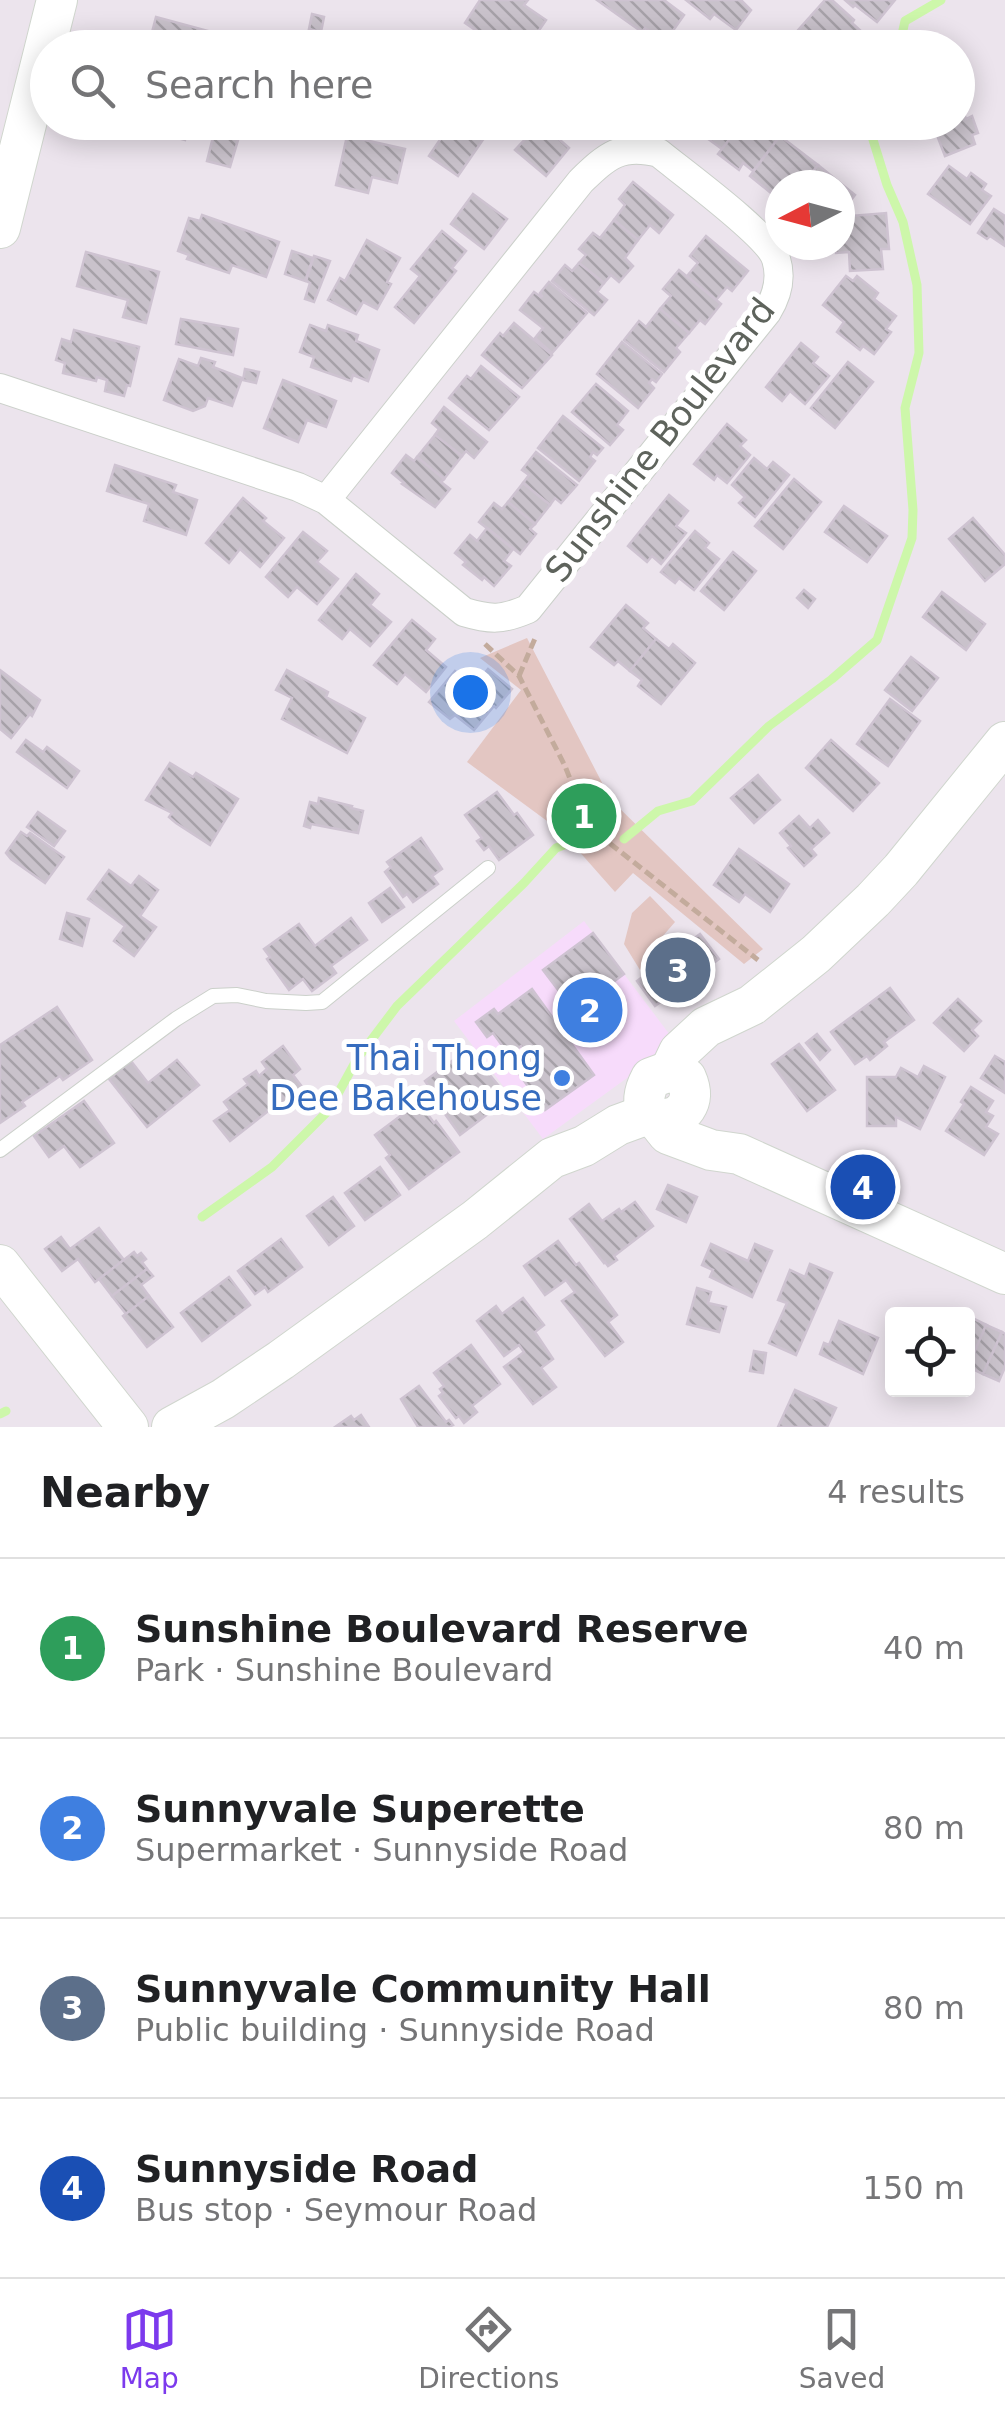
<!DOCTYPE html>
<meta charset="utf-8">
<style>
:root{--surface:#fff;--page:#f2f2f2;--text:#202124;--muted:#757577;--line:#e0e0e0;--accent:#7c3aed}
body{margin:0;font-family:"DejaVu Sans",sans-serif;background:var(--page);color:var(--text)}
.controls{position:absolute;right:30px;bottom:30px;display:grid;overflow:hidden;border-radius:10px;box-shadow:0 5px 25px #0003}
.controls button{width:90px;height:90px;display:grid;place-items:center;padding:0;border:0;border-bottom:2px solid var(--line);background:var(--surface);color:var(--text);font:50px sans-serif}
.compass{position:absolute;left:765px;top:170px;width:90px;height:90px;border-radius:50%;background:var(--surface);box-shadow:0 5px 25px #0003;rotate:264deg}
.you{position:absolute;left:470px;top:692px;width:35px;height:35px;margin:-25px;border:8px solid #fff;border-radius:50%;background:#1a73e8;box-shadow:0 0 0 15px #1a73e833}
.badge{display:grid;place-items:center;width:65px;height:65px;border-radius:50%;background:var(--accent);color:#fff;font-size:32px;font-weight:700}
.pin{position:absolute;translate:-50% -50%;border:5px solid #fff;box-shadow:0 2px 10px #0006}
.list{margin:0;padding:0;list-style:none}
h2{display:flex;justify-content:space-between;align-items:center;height:130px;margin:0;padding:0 40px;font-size:42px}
h2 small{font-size:32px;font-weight:400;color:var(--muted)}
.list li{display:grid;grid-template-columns:65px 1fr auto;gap:30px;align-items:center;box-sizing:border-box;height:180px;padding:0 40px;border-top:2px solid var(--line)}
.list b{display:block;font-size:38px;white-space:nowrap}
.list p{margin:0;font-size:32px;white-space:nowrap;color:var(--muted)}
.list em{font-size:32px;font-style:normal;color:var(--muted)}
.icon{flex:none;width:55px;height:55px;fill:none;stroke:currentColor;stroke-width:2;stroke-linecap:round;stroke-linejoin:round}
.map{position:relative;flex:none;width:1005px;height:1427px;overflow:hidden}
.search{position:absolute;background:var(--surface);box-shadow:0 5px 25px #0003;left:30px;right:30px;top:30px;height:110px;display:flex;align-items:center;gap:25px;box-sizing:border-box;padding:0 35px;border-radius:55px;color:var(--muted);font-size:38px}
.sheet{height:850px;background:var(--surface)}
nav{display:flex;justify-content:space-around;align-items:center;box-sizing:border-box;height:140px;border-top:2px solid var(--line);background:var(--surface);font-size:28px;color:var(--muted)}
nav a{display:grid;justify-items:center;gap:5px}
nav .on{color:var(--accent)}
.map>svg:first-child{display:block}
</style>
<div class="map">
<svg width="1005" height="1427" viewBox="0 0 1005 1427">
<defs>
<pattern id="building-back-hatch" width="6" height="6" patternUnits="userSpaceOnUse" patternTransform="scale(2.5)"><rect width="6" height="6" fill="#c9c2cb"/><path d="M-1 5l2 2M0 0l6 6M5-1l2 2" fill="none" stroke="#a6a1a8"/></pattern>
</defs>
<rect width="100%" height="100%" fill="#ece4ed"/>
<path fill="#f7dbfb" d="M584,921L670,1035L667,1049L543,1139L454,1021Z"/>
<g fill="#e3c6c2">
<path d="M527,638L611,800L763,949L744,964L633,873L615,892L562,832L467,762L521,690L480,658Z"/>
<path d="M650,896L675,922L662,937L669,953L640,970L624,944L632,913Z"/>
</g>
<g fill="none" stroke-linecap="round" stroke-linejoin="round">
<g stroke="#cdf7aa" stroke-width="9">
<path d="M899,48L905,21L941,0"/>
<path d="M624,839L658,811L692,801L769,726L832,679L877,640L912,538L913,510L905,408L919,353L917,285L903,222L887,185L870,130L873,122"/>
<path d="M202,1217L272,1167L329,1110L357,1059L397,1006L524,883L556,848L582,838"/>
<path d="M0,1414L6,1411"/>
</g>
</g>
<g fill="url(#building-back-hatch)" stroke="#cec3d1" stroke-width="2.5">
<path d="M480,0H528L524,5L546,20L527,48L515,42L511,48H501L465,23Z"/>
<path d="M597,0H664L684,15L665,42L645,28L642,32Z"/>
<path d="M686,0H741L751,10L736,30L714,14L710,19Z"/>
<path d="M825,0H832L854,20L852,23L873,42L868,48H804L792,37Z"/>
<path d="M845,0H895L877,22L855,5L853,7Z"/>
<path d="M312,14L324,17L321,32L309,29Z"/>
<path d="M156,17L212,32L207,46L201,44L199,48H139L142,37L150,40Z"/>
<path d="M557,32L568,42L573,38L584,48H543Z"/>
<path d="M958,97L966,119L972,116L978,133L972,135L975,144L945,156L932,122H958Z"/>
<path d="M207,122L203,135L187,131L185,140L122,123Z"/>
<path d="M452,122H489L493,125L458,176L429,156Z"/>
<path d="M524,122H574L560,140L569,148L546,176L515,150L529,135L520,128Z"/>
<path d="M685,122H743L722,149Z"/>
<path d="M743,122H763L780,136L753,171L743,163L739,170L718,154Z"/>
<path d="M214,133L238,140L230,167L207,161Z"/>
<path d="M347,136L405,149L397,183L372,177L368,193L336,185Z"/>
<path d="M780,136L818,165L803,185H780V193L775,189L771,193L750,176Z"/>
<path d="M818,165L855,195L840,214V185H803Z"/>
<path d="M949,166L967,179L971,173L986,184L982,190L991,196L970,224L928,194Z"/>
<path d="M633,182L673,215L659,233L650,225L638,240L614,220L625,205L619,199Z"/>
<path d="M473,194L507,219L484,249L451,224Z"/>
<path d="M994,209L1005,216V246L990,236L987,239L978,233Z"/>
<path d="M886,213L889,249H881L883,269L850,271L849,252L836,253L835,245H840V217Z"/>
<path d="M202,215L279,242L266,277L232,265L229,273L187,259L189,255L178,251L189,218L200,221Z"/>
<path d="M614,220L638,240L625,258L633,266L619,282L611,275L604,283L579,263L586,255L579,249L593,233L600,238Z"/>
<path d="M442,231L466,251L452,268L456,271L414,323L395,307L420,276L411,269Z"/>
<path d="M706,236L748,271L732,291L727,287L716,300L687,276L698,263L690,256Z"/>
<path d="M367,240L400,258L387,282L391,284L377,309L363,302L356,314L328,300L340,278L345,281Z"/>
<path d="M292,251L313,258L305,281L285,274Z"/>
<path d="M86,252L159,272L146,323L123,317L128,300L77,286Z"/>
<path d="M314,256L330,261L314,302L305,299L310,283L306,281Z"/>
<path d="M579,263L604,283L597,292L607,300L594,315L552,281L565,265L572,271Z"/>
<path d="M679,270L721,304L705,324L700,320L689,333L660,309L671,296L663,289Z"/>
<path d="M846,276L853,281L857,276L878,293L874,299L896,316L886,329L891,332L874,354L863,346L860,350L837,332L844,322L823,305Z"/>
<path d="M549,282L587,313L552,353L535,338L543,328L520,310L534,292L541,297L542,296L540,293Z"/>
<path d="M660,309L689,333L676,348L680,352L664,372L624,340L639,321L646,327Z"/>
<path d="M181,319L238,329L233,355L176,344Z"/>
<path d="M514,323L552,355L522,388L482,355L500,333L503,336Z"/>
<path d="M310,325L326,331L328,325L358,335L356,341L379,350L368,381L353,375L351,381L311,367L314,357L300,352Z"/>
<path d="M74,330L139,347L130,386L127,385L124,396L105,391L107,380L97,377L96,381L63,373L65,363L56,360L62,339L71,342Z"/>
<path d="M622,342L662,374L656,382L652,379L649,383L654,388L638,408L597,374Z"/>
<path d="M801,343L818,357L813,363L829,376L805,404L790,391L782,401L766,387Z"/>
<path d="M201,358L215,362L213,367L242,378L232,406L208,398L205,406L193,411L164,400L179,359L198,366Z"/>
<path d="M848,362L873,382L835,428L811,408Z"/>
<path d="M481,366L519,397L489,430L449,398L467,376L471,379Z"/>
<path d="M245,369L259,372L256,383L243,380Z"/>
<path d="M283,380L336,401L326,427L307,420L298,442L264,428Z"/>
<path d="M596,384L628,411L617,425L623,430L610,445L572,412Z"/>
<path d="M444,407L487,442L474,458L466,451L462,456L435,435L439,429L432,423Z"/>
<path d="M563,416L603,448L597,455L593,452L590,457L595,461L579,481L538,448Z"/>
<path d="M727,424L746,440L740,446L750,455L727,483L717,475L714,480L694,464Z"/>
<path d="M435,435L462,456L444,479L417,457Z"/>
<path d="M536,452L577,485L561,503L555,498L550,505L523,483L529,475L522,470Z"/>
<path d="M406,455L414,461L417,457L444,479L441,482L450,489L435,507L402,484L404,483L392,473Z"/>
<path d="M754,458L767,469L773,462L789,475L755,517L739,503L745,497L732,485Z"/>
<path d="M115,465L176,485L173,492L197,500L186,535L144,521L149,504L107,491Z"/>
<path d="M794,479L821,502L783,549L755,526Z"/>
<path d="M523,483L550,505L535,524L508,502Z"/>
<path d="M669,495L688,511L676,526L686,533L661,564L652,556L647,562L628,546Z"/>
<path d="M243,498L266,518L263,521L284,538L260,567L240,549L229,563L206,543Z"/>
<path d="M508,502L535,524L530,529L536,534L520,554L479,522L494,503L502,509Z"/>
<path d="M844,506L887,536L867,562L825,532Z"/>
<path d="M973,518L1005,555V564L985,581L949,539Z"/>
<path d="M487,528L513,549L504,561L511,566L494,586L484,577L482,580L463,565L466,562L455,553L470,535L477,541Z"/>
<path d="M695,531L709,543L705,548L719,559L694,590L679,578L675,583L661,572Z"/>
<path d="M303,532L327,551L317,562L338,579L317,604L297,587L288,597L266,577Z"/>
<path d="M733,552L756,571L724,610L701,591Z"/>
<path d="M356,574L379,594L370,605L391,622L370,646L350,629L342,639L319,620Z"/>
<path d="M804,590L815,599L808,608L797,598Z"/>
<path d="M942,592L985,624L966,650L923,617Z"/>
<path d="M626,605L648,623L643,628L656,639L630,671L618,661L614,665L591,647Z"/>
<path d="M412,620L435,639L426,650L446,667L426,692L405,674L397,684L374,665Z"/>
<path d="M656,639L669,649L673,644L695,663L661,704L638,686L642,680L630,671Z"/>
<path d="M911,657L938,678L912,711L885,690Z"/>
<path d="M488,669L512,689L496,708L494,706L474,730L455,715L450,719L429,702L455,671L473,687Z"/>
<path d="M0,670L40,700L32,716L30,714L11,738L0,729Z"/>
<path d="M287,670L328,692L326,697L365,718L347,753L282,719L292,698L276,690Z"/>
<path d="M890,699L920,721L888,766L857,744Z"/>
<path d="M26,740L43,752L47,747L79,771L67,788L17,752Z"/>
<path d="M831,740L879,783L853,811L806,768Z"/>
<path d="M170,763L193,777L196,773L238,799L210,845L176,823L169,817L172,813L146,800Z"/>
<path d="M758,775L780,800L754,823L731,798Z"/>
<path d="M497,792L514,815L517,813L533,835L499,860L489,846L484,850L477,841L482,838L465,815Z"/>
<path d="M319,798L352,806L351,808L363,811L358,833L311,824L310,828L304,826L310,802L318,804Z"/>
<path d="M38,812L65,831L54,846L27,827Z"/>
<path d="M799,816L810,828L818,820L829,833L811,849L816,855L804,866L788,848L791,846L780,833Z"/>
<path d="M21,832L27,836L30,833L64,857L45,883L11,859L6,853Z"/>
<path d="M421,838L442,869L432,876L438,884L413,902L407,894L403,897L385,872L391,867L387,862Z"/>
<path d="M739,849L789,884L770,912L745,894L739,902L714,885Z"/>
<path d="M109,870L131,886L139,876L158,890L140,916L156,927L134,956L114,941L125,926L88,899Z"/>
<path d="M390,888L404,907L382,922L369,903Z"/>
<path d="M67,913L89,919L82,946L60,939Z"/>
<path d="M351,918L367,940L331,966L336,973L312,991L303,979L289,990L267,959L270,957L264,949L299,924L315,946Z"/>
<path d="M593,933L624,974L574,1011L543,970Z"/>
<path d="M700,934L719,959L655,1006L637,981Z"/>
<path d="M890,988L914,1020L884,1042L887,1046L870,1060L867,1056L855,1064L831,1032Z"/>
<path d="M532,989L594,1075L545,1110L517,1071L531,1061L521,1046L509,1055L493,1033L487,1037L476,1022L494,1009L498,1014Z"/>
<path d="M958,999L981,1021L972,1030L978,1036L964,1051L934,1023Z"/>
<path d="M57,1007L92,1060L63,1080L60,1076L22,1102L25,1106L0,1123V1045Z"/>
<path d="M817,1034L830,1050L820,1060L806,1043Z"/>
<path d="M799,1044L835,1090L807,1111L772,1064Z"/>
<path d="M283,1046L300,1069L293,1075L303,1088L283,1104L281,1101L230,1141L214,1121L230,1110L224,1102L248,1084L244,1079L256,1071L259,1076L267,1069L262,1062Z"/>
<path d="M468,1049L509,1098L460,1135L437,1103L439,1101L425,1081Z"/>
<path d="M995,1056L1005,1062V1093L981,1078Z"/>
<path d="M177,1060L199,1085L147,1127L109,1079L131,1061L148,1083Z"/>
<path d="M924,1066L945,1077L920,1129L896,1117V1126H867V1077H896L901,1068L918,1077Z"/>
<path d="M971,1087L993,1101L986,1112L993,1116L986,1127L998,1134L984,1155L946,1131L964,1104L961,1102Z"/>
<path d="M84,1101L114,1143L80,1167L64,1146L49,1157L34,1136Z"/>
<path d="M419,1102L434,1123L436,1121L459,1152L409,1189L386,1158L390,1155L375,1135Z"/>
<path d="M380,1167L400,1195L365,1220L345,1193Z"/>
<path d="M668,1185L697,1197L686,1222L657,1209Z"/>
<path d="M333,1197L354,1226L329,1245L307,1216Z"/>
<path d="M635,1202L653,1226L614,1256L617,1260L608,1266L605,1262L604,1263L570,1219L589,1204L602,1221L619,1209L621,1212Z"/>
<path d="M99,1228L124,1260L95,1282L78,1259L62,1271L45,1249L61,1237L70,1249Z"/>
<path d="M281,1239L302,1267L268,1292L265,1287L255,1294L238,1271Z"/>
<path d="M558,1241L576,1265L579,1263L617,1315L608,1322L623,1342L605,1356L562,1301L575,1292L566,1280L545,1295L524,1266Z"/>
<path d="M711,1244L748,1261L755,1244L772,1251L752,1297L710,1277L713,1270L702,1265Z"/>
<path d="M134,1252L137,1256L141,1253L146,1259L142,1262L147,1269L112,1296L99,1279Z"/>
<path d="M810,1264L832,1273L796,1355L769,1343L787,1303L778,1300L790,1270L805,1277Z"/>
<path d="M147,1269L153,1276L141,1285L149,1296L126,1314L112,1296Z"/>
<path d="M229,1277L250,1305L202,1341L181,1313Z"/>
<path d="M697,1288L711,1292L708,1303L726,1307L719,1332L687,1324Z"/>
<path d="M149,1296L173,1327L147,1347L123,1316Z"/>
<path d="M523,1298L544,1325L535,1332L553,1359L541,1368L556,1387L533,1404L504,1367L524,1352L519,1345L504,1356L477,1321L496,1306L502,1314Z"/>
<path d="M970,1317L987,1325L968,1367V1323Z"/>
<path d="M839,1321L878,1338L863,1374L820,1354L824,1343L829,1345Z"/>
<path d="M986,1325L1002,1332L983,1374L968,1367Z"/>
<path d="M1002,1332L1005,1334V1367L999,1381L983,1374Z"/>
<path d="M471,1345L500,1384L472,1406L477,1412L464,1423L459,1416L456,1418L439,1396L443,1393L440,1389L444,1386L434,1373Z"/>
<path d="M754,1351L766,1353L763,1373L750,1371Z"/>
<path d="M419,1386L446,1422L449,1420L453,1425L449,1427H418L401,1399Z"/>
<path d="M795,1390L836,1408L827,1427H778Z"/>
<path d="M361,1415L369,1427H335L351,1416L354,1420Z"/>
</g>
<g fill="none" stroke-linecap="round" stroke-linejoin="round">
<g stroke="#cbd0ca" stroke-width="16">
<path id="lane" d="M0,1150L176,1019L213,996L237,995L266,1001L306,1003L322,1002L488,868"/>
</g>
<g stroke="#cbd0ca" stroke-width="30">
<path id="street" d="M0,388L298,487L326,500L464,612C491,620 502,620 528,609L767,312C777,296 782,278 776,259C769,235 682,172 659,153C621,143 607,156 581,181L326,500"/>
</g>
<g stroke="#d0d6ce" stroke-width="42">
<g id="secondary">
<path d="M0,228L57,0"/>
<path d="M670,1071L679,1052L706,1027L752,1005L816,954L873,900L901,870L1005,742"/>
<path d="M670,1071L686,1078C709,1129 620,1136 651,1078Z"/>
<path d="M656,1119L668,1134L711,1150L739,1154L1005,1274"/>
<path d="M0,1265L128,1427"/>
<path d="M172,1427L223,1399L281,1360L475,1220L552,1158L584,1146L618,1125L648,1114"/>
</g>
</g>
<g stroke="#c3ab9c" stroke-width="5" stroke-dasharray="10 5" stroke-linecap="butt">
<path d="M485,644L519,676L565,766L589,827L758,960"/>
<path d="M519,676L536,636"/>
</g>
<use href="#lane" stroke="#fff" stroke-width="14"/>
<use href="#street" stroke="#fff" stroke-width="28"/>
<use href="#secondary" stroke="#fff" stroke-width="40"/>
</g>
<circle fill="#3f7fe0" stroke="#fff" stroke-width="4" cx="562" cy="1078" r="10"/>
<g text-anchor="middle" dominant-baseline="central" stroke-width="10" stroke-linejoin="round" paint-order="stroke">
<g font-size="35" fill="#5e635c" stroke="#fff">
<text transform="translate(660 440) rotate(-52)">Sunshine Boulevard</text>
</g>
<g font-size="35" fill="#366cbe" stroke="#fff" text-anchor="end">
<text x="542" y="1058">Thai Thong<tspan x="542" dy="40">Dee Bakehouse</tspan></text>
</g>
</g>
</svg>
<div class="controls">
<button><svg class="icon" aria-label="locate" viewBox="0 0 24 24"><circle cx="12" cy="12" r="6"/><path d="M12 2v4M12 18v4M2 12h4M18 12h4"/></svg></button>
</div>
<svg class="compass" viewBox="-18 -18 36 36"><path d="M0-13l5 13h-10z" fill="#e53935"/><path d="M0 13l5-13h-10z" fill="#757577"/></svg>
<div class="you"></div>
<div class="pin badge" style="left:584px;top:816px;background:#2e9e5b">1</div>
<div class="pin badge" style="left:590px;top:1010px;background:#3f7fe0">2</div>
<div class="pin badge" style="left:678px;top:970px;background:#5c6f8a">3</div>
<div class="pin badge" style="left:863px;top:1187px;background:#1a4fb4">4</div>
<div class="search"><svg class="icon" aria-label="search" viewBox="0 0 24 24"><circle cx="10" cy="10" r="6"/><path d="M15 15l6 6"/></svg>Search here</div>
</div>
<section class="sheet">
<h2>Nearby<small>4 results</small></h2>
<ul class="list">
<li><span class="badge" style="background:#2e9e5b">1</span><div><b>Sunshine Boulevard Reserve</b><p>Park · Sunshine Boulevard</p></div><em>40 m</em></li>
<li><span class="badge" style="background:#3f7fe0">2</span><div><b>Sunnyvale Superette</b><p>Supermarket · Sunnyside Road</p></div><em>80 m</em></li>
<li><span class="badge" style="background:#5c6f8a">3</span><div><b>Sunnyvale Community Hall</b><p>Public building · Sunnyside Road</p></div><em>80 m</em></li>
<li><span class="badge" style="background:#1a4fb4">4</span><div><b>Sunnyside Road</b><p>Bus stop · Seymour Road</p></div><em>150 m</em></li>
</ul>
</section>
<nav>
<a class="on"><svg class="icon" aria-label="map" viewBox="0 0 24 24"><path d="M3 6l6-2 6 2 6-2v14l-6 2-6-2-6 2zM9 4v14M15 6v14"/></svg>Map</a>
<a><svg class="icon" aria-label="directions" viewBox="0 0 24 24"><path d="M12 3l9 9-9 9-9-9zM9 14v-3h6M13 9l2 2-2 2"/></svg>Directions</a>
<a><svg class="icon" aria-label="saved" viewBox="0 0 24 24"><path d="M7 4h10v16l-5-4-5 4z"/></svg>Saved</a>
</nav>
